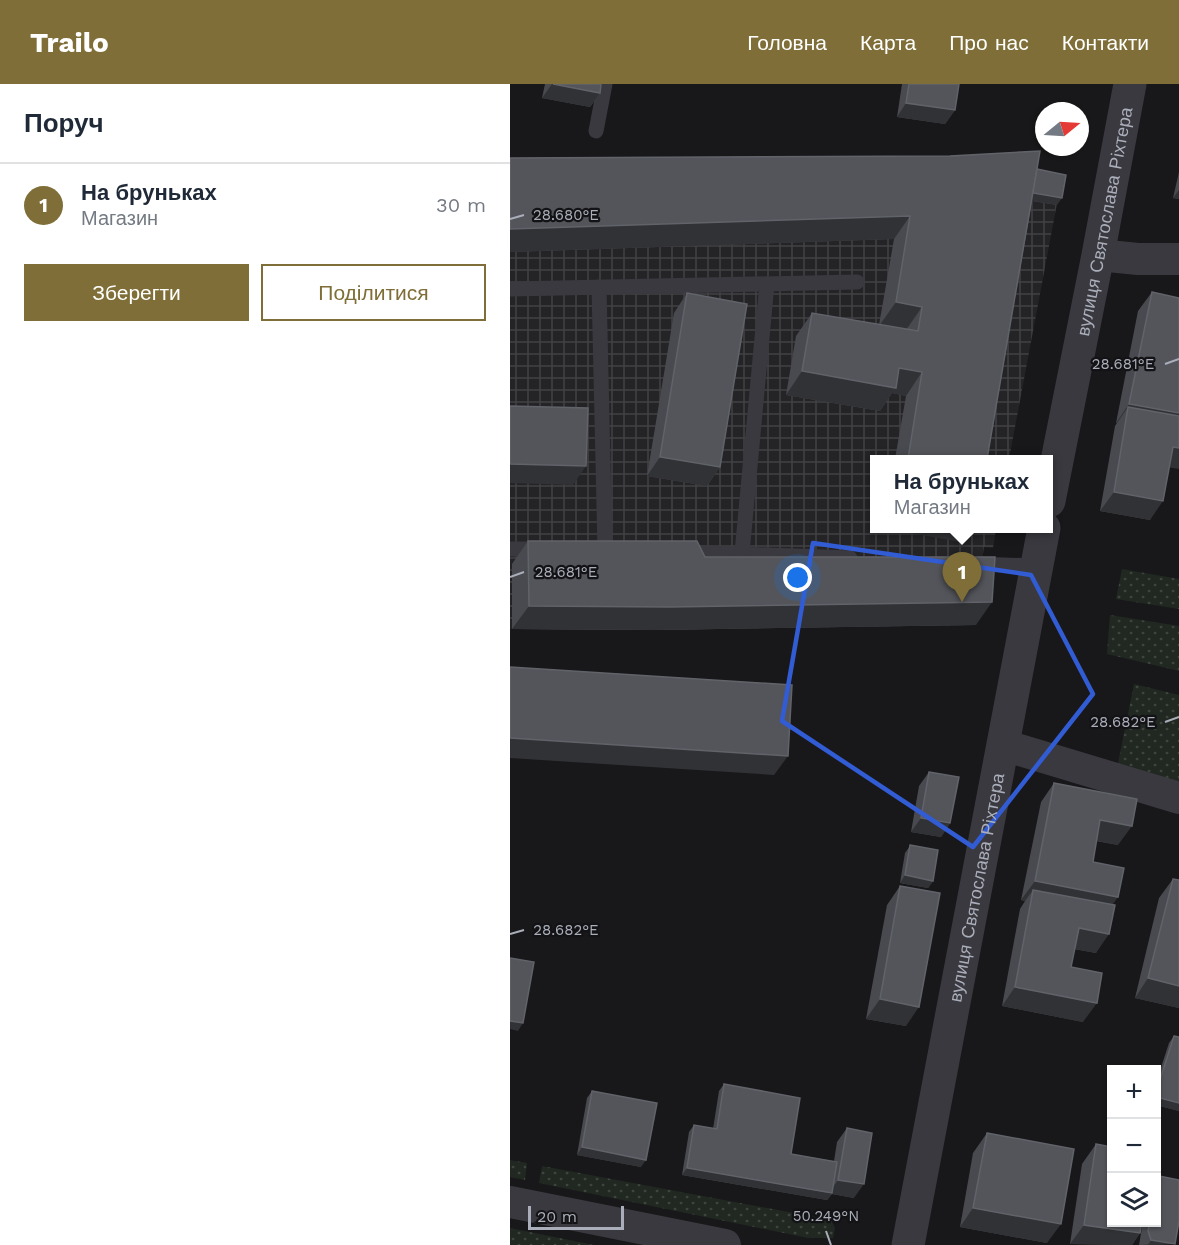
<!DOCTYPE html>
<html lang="uk">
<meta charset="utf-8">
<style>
:root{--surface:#fff;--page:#f6f6f7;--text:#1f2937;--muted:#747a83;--line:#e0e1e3;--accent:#7f6e37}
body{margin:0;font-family:"Work Sans",sans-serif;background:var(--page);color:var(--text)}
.controls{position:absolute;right:18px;bottom:18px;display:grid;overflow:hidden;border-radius:0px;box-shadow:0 2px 4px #0004}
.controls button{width:54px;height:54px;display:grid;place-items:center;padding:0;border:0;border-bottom:2px solid var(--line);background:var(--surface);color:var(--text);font:30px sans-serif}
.compass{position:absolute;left:525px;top:18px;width:54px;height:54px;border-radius:50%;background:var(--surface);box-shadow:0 2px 4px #0004;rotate:72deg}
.scale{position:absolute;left:18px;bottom:15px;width:96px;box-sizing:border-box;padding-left:6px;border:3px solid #aaaeba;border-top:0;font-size:16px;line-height:21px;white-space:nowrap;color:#aaaeba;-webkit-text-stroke:4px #131315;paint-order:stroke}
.you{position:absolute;left:288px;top:494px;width:21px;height:21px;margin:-15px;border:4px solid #fff;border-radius:50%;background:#1a73e8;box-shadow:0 0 0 9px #1a73e833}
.badge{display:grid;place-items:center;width:39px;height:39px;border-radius:50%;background:var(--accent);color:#fff;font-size:20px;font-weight:700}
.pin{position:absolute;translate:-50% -50px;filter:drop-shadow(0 2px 3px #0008)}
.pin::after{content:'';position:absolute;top:32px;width:21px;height:18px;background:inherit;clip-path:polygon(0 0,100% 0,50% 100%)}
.popup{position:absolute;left:360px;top:371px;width:183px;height:78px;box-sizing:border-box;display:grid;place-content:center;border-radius:0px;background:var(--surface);filter:drop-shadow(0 2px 4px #0005);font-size:20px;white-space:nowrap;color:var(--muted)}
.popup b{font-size:22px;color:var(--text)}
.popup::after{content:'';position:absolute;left:50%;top:100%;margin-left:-12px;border:12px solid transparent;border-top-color:var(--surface)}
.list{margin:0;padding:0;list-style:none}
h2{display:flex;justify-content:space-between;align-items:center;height:78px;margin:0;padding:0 24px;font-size:26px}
h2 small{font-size:20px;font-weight:400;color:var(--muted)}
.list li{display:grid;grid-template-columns:39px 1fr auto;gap:18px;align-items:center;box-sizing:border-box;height:84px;padding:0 24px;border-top:2px solid var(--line)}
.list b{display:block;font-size:22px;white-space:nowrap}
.list p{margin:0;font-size:20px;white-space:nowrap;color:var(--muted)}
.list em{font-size:20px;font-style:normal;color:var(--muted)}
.actions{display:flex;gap:12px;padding:18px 24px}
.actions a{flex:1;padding:14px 0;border:2px solid var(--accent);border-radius:0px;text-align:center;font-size:21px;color:var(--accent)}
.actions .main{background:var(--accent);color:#fff}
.icon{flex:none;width:33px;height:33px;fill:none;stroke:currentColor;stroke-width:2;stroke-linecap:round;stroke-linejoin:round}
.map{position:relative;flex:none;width:669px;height:1161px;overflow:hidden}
header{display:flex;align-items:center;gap:36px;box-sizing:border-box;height:84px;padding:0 30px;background:var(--accent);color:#fff}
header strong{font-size:28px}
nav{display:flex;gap:33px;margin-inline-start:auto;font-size:21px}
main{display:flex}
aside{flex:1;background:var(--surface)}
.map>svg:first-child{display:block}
</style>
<header>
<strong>Trailo</strong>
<nav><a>Головна</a><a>Карта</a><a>Про нас</a><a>Контакти</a></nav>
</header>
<main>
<aside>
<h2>Поруч<small></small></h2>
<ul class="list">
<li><span class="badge">1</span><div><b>На бруньках</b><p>Магазин</p></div><em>30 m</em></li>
</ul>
<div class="actions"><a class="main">Зберегти</a><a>Поділитися</a></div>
</aside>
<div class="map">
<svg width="669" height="1161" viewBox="0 0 669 1161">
<defs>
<pattern id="industrial-grid" width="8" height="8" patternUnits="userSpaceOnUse" patternTransform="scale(1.5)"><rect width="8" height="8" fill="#242427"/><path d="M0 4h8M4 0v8" fill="none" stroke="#414144"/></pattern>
<pattern id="grass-dots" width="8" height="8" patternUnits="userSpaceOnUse" patternTransform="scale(1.5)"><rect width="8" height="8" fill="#202821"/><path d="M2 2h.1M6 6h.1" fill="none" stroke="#3e453f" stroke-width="1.8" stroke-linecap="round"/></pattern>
</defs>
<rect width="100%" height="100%" fill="#18181a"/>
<path fill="url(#industrial-grid)" d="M0,90L551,98L499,375L365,376V444L486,445L483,464L474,463L469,496L466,541L144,546L0,545Z"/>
<g fill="url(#grass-dots)">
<path d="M612,485L669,495V525L606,515Z"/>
<path d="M600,531L669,542V587L597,570Z"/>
<path d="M624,600L669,611V702L607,684Z"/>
<path d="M0,1076L17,1079L15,1096L0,1093Z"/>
<path d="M32,1082L321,1136L325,1144L323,1154H298L29,1099Z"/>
<path d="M0,1144L84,1161H0Z"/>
</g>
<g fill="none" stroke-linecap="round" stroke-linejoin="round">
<g stroke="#39393f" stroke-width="15">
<path d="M86,47L95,0"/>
<path d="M89,203L95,467"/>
<path d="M0,205L347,198"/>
<path d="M0,465H31"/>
<path d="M172,468L340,474"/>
<path d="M232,469L257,200"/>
<path d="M466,480L526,482"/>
</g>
<g stroke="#39393f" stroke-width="32">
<path d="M588,171L628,175H669"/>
<path d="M493,661L669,714"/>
<path d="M0,1118L215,1161"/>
</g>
<g stroke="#39393f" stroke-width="33">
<path id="s1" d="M539,417L588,171L620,0"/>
<path id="s2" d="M398,1161L534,444"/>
</g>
</g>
<g fill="#494a4f">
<path d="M35,0H91L90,9L80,23L32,14Z"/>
<path d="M392,0H449L445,26L435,40L387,33Z"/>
<path d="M527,85L547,121L522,117L477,375H385L396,312L382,309L370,327L276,311L286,252L302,229L369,241L384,155L0,168Z"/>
<path d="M669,88V115L663,114Z"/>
<path d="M642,208L659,384L640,436L590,427L605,342L607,339H606L628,227Z"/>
<path d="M177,209L210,383L197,402L137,392L164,229Z"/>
<path d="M18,457L195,473L466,541L144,546L2,545V480Z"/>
<path d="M419,688L440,739L431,753L401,748L409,702Z"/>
<path d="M544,699L608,761L586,757L583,778L603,821L586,869L564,865L561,883L573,938L492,922L510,825L515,817L511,816L531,718Z"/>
<path d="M400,762L423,797L418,804L390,799L395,769Z"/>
<path d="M663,795L669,924L625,914L649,814Z"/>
<path d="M390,802L396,942L356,935L377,821Z"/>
<path d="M664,952L669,953V1027L646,1021V999L659,959Z"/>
<path d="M214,1000L281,1070L324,1077L327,1058L337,1044L344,1114L322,1110L317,1116L172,1091L179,1048L184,1041L203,1045L209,1007Z"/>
<path d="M82,1007L131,1083L67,1071L77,1014Z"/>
<path d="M477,1049L537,1159L450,1143L463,1069Z"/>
<path d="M586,1060L630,1149L622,1161L560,1160L572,1080Z"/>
<path d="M649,1092L665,1160L629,1161L633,1138H646V1095Z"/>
</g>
<g fill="#313235">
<path d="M42,0L90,9L80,23L32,14Z"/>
<path d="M396,19L445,26L435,40L387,33Z"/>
<path d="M669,106V115L663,114Z"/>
<path d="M522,109L552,114L547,121L517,116Z"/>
<path d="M400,132L384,155L0,168V145Z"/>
<path d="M386,218L412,223L396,246L369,242Z"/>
<path d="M389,284L412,288L396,312L382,309L370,327L276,311L292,287Z"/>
<path d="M619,320L669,329V351L618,323L607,339H606Z"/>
<path d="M663,363L669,364V385L650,382Z"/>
<path d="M150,373L210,383L197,402L137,392Z"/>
<path d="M0,380L76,382L63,401L0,399Z"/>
<path d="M604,408L653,417L640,436L590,427Z"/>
<path d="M374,444H460L450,458Z"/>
<path d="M482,518L466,541L144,546L2,545L19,522Z"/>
<path d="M0,654L278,672L264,691L0,674Z"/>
<path d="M411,734L440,739L431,753L401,748Z"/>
<path d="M590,736L622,742L608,761L577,755Z"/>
<path d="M395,791L423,797L418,804L390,799Z"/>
<path d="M525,797L608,813L594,833L523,806L515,817L511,816Z"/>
<path d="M569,844L599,850L586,869L555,863Z"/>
<path d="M638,894L669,902V924L625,914Z"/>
<path d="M505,903L587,919L573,938L492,922Z"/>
<path d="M370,915L409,923L396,942L356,935Z"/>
<path d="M0,937L13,939L8,947L0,945Z"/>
<path d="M646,1013L669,1019V1027L646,1021Z"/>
<path d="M72,1063L136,1076L131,1083L67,1071Z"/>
<path d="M177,1084L319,1109L328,1096L354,1100L344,1114L322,1110L317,1116L172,1091Z"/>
<path d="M463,1124L551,1140L537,1159L450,1143Z"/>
<path d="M574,1141L630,1149L622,1161L560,1160Z"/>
<path d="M641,1156L665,1160L638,1161Z"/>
</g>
<g fill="#54555b" stroke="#61636a" stroke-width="1.5">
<path d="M43,0H91L90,9Z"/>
<path d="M399,0H449L445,26L396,19Z"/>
<path d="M530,67L477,375H398L412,288L389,284L386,304L292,287L302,229L408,247L412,223L386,218L400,132L0,145V74L440,72Z"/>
<path d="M527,85L556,91L552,114L523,109Z"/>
<path d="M642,208L669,214V329L619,320Z"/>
<path d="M177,209L237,220L210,383L150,373Z"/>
<path d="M0,322L78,324L76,382L0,380Z"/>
<path d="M618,323L669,332V364L663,363L653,417L604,408Z"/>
<path d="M18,457H187L195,473H485L482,518L160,523L19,522Z"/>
<path d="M0,583L282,601L278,672L0,654Z"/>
<path d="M419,688L449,693L440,739L411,734Z"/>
<path d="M544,699L627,715L622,742L590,736L583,778L614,784L608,813L525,797Z"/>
<path d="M400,761L428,766L423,797L395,791Z"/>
<path d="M663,795L669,796V902L638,894Z"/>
<path d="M390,802L430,809L409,923L370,915Z"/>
<path d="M523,806L605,821L599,850L569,844L561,883L592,889L587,919L505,903Z"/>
<path d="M0,874L24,878L13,939L0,937Z"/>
<path d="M664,952L669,953V1019L646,1013V1008Z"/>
<path d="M214,1000L290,1014L281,1070L327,1078L322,1109L177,1084L184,1041L207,1045Z"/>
<path d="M82,1007L147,1019L136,1076L72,1063Z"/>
<path d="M337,1044L362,1049L354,1100L328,1096Z"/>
<path d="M477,1049L564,1065L551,1140L463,1124Z"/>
<path d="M586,1060L602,1063V1138H632L630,1149L574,1141Z"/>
<path d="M649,1092L669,1096V1137L665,1160L641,1156L638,1147L640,1138H646V1105Z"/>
</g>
<path fill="none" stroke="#325cd4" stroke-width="4.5" stroke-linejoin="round" d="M303,459L521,491L583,610L463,763L272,637Z"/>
<path fill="none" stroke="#aaaeba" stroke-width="2" d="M0,135L14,131M655,280L669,275M0,493L14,488M655,638L669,633M0,850L14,846M316,1147L321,1161"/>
<g text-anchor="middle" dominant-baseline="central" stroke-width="4.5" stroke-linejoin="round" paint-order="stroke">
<g font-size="18" fill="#aaaeba" stroke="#131315">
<text stroke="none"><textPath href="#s1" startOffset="285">вулиця Святослава Ріхтера</textPath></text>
<text stroke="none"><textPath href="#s2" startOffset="364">вулиця Святослава Ріхтера</textPath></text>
</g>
</g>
<g font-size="15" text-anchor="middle" fill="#aaaeba" stroke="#131315" stroke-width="4.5" stroke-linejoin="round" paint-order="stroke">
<text x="56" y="136">28.680°E</text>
<text x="613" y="285">28.681°E</text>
<text x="56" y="493">28.681°E</text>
<text x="613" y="643">28.682°E</text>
<text x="56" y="851">28.682°E</text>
<text x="316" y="1137">50.249°N</text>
</g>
</svg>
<div class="controls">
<button>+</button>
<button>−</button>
<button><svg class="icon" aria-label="layers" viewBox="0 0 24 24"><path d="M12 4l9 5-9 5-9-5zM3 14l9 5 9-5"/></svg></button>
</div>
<svg class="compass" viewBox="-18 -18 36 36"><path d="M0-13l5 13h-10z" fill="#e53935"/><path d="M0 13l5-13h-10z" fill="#747a83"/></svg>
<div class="scale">20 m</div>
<div class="you"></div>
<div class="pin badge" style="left:452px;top:518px">1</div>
<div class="popup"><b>На бруньках</b>Магазин</div>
</div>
</main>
